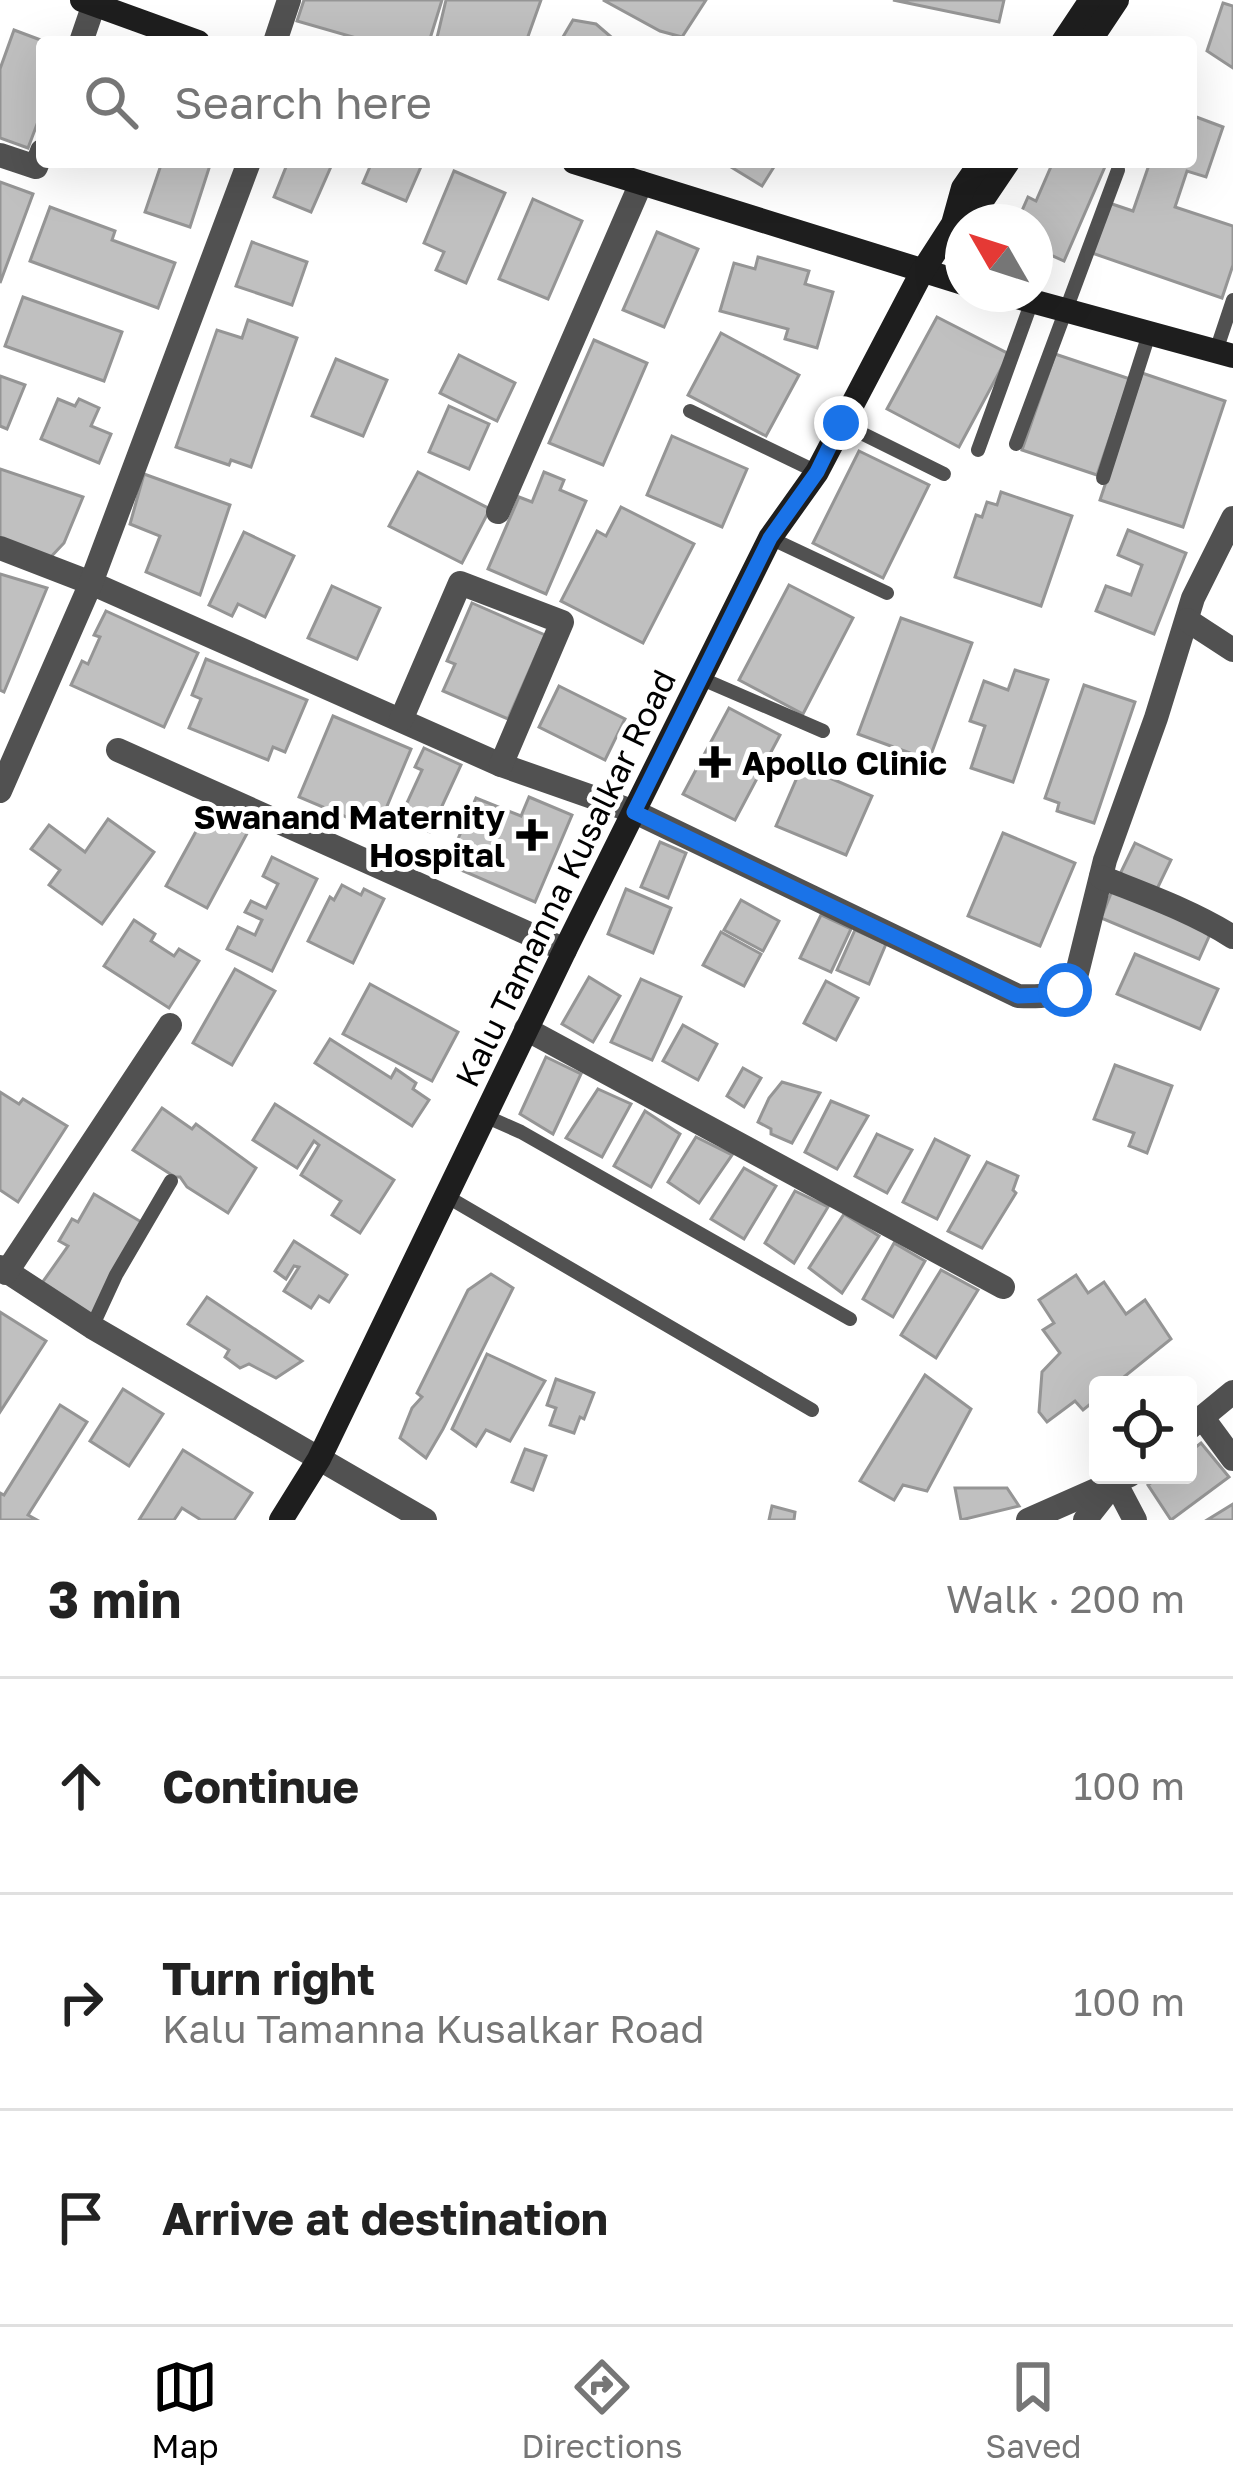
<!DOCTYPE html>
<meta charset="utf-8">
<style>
:root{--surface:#fff;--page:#f6f6f6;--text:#222;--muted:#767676;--line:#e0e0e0;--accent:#000}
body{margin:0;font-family:"Golos Text",sans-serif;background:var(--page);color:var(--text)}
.controls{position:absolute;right:36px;bottom:36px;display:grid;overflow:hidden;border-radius:12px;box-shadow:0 12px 48px #0002}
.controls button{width:108px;height:108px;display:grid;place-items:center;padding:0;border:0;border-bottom:3px solid var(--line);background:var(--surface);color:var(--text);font:60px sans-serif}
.compass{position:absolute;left:945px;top:204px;width:108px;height:108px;border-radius:50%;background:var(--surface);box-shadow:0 12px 48px #0002;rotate:309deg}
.stop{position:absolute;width:36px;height:36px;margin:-27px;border:9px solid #1a73e8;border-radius:50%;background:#fff}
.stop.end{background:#1a73e8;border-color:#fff;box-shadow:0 3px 12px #0008}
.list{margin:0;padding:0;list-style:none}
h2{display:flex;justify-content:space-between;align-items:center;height:156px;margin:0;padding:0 48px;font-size:51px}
h2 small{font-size:39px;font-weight:400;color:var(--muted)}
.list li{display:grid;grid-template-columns:78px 1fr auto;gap:36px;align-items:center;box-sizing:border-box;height:216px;padding:0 48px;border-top:3px solid var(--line)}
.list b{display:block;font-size:45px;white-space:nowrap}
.list p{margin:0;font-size:39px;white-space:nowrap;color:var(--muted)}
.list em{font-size:39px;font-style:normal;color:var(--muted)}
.icon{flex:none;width:66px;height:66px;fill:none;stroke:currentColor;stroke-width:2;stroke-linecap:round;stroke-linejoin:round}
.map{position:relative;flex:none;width:1233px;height:1520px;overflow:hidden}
.search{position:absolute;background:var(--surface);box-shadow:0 12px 48px #0002;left:36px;right:36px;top:36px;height:132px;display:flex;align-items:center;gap:30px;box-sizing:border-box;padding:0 42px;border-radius:12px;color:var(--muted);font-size:45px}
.sheet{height:804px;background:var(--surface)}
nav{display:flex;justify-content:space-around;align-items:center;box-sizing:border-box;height:168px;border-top:3px solid var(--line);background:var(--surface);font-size:33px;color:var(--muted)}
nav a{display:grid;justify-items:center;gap:6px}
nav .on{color:var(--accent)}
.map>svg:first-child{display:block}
</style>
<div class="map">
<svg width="1233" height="1520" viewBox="0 0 1233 1520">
<rect width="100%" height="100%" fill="#fff"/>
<g fill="#c0c0c0" stroke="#959595" stroke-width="3">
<path d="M304,0H442L429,42H370L297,21Z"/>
<path d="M446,0H541L526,42H436Z"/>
<path d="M603,0H706L682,37L660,31Z"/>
<path d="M893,0H1004L999,22Z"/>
<path d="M1223,3L1233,6V68L1207,51Z"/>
<path d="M573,20L596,24L617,42H560Z"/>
<path d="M14,30L46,42H42V111L28,148L0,138V69Z"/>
<path d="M1191,115L1223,127L1206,177L1187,171L1175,207L1233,226V265L1222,298L1092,253L1109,203L1133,211L1150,162H1191Z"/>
<path d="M162,162H211L190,227L145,212Z"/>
<path d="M288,162H333L311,212L274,197Z"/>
<path d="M372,162H423L406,201L363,183Z"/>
<path d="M734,162H777L762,186L731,167Z"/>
<path d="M1053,162H1107L1064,261L1035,248V222H1017L1028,197L1036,201Z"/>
<path d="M454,171L505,193L466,283L436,270L444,252L424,243Z"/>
<path d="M0,182L33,194L0,283Z"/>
<path d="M533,199L582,221L548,299L499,279Z"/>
<path d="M50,207L115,231L112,240L175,263L158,308L30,261Z"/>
<path d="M657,232L698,249L664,327L623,310Z"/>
<path d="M252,242L307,262L292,305L236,286Z"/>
<path d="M758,257L809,271L805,284L833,292L817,348L785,339L788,329L720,311L734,263L755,269Z"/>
<path d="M23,297L122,332L104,381L5,346Z"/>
<path d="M937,317L1009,354L959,447L887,409Z"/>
<path d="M248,320L297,338L251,467L231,460L229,465L176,447L217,330L242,338Z"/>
<path d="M721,333L799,375L766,436L688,395Z"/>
<path d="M594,340L647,363L603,465L549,443Z"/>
<path d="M1055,354L1130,379L1097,475L1022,450Z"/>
<path d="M459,355L515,383L497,421L440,393Z"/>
<path d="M336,359L387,380L363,436L312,416Z"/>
<path d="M1142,373L1225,401L1183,527L1100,500Z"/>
<path d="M0,376L25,385L7,429L0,426Z"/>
<path d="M58,399L75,406L79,399L99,408L91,426L111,434L99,463L41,439Z"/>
<path d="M449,406L489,424L469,469L429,452Z"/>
<path d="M672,436L747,469L722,527L647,495Z"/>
<path d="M859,451L929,485L883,578L813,543Z"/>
<path d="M0,469L83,497L64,543L47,561L0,543Z"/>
<path d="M418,472L490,509L462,563L389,526Z"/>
<path d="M544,472L564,480L560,490L586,501L546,594L488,569L519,497L532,502Z"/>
<path d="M144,474L230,505L200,595L146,572L160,536L130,524Z"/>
<path d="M1001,492L1072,516L1041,606L955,577L976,515L982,517L987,502L997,505Z"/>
<path d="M621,507L694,544L643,643L561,601L597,531L606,536Z"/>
<path d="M1128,530L1186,553L1154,634L1096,611L1106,586L1131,595L1142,565L1118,555Z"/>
<path d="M244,532L294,556L265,617L238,604L232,616L209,605Z"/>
<path d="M0,574L47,588L4,692L0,690Z"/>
<path d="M789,585L853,618L803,714L739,680Z"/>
<path d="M332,586L380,608L357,659L308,638Z"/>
<path d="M472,603L545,635L508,719L443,691L455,664L447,661Z"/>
<path d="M106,611L198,653L164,727L71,685L82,661L88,664L100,637L94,635Z"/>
<path d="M901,618L972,643L929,760L858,734Z"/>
<path d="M206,659L307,700L285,752L273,747L268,760L189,728L201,699L192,695Z"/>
<path d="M1015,670L1048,680L1013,782L971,768L985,726L970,721L984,681L1008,690Z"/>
<path d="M1084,685L1135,702L1094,823L1057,811L1059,803L1045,798Z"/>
<path d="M559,686L625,719L605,760L539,727Z"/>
<path d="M729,708L780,735L735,820L683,794Z"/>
<path d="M333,716L411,749L377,830L299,797Z"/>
<path d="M424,748L461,765L430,832L400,818L422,770L415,767Z"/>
<path d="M802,766L872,796L846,855L776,826Z"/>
<path d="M529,797L572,815L535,902L447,864L476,798L521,816Z"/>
<path d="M211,804L251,826L207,908L166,886Z"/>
<path d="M108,819L154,852L102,924L49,885L60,870L31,849L49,825L85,852Z"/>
<path d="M1003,833L1075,863L1040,946L968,916Z"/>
<path d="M660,842L686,853L668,898L641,887Z"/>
<path d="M1135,843L1171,860L1156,891L1120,874Z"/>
<path d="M272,857L317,879L272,971L227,949L238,927L255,935L262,920L245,912L251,901L266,908L278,884L263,876Z"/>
<path d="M342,885L361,895L364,889L384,899L353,963L308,941L330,897L334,900Z"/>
<path d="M626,889L671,908L653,953L608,934Z"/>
<path d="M1112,891L1211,932L1199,959L1101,918Z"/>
<path d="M741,900L779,921L763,951L724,930Z"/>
<path d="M821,915L851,929L831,972L800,958Z"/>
<path d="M134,920L155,934L151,941L174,956L179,949L199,961L169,1008L104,966Z"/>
<path d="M855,930L886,944L869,984L837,970Z"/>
<path d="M721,932L761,954L744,986L703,965Z"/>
<path d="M1135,954L1218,989L1200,1029L1117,994Z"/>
<path d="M235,969L275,991L232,1065L193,1043Z"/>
<path d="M589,977L620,996L593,1042L562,1024Z"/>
<path d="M641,979L681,997L652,1060L611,1042Z"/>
<path d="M826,981L858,998L836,1040L804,1023Z"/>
<path d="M370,984L458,1032L432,1081L343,1034Z"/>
<path d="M683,1025L717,1044L698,1080L663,1061Z"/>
<path d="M330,1039L391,1078L396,1069L416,1083L413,1089L429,1100L412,1126L315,1063Z"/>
<path d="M546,1057L581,1074L553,1134L520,1114Z"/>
<path d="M1115,1065L1172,1086L1147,1153L1129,1146L1134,1133L1094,1119Z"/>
<path d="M743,1068L761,1078L744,1107L727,1096Z"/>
<path d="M782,1082L820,1093L792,1143L771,1134V1129L758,1122L769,1098Z"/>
<path d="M598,1089L631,1104L602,1157L566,1138Z"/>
<path d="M0,1092L19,1104L23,1099L67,1126L18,1202L0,1190Z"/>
<path d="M831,1101L868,1116L837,1169L805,1152Z"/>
<path d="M275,1104L394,1180L360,1233L332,1215L341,1201L301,1175L319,1145L314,1141L297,1168L253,1140Z"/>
<path d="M162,1108L192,1129L196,1124L256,1168L228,1213L187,1187L180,1177H175L133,1150Z"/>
<path d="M645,1111L680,1134L651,1187L614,1166Z"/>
<path d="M877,1134L912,1150L887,1193L855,1176Z"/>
<path d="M696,1137L732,1155L699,1203L668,1182Z"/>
<path d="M935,1139L969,1156L937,1219L903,1202Z"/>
<path d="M987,1162L1018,1176L1013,1190L1016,1193L982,1248L948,1231Z"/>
<path d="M744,1168L776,1186L744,1239L711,1219Z"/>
<path d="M795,1191L828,1207L794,1263L765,1243Z"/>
<path d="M94,1194L143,1223L90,1320L42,1283L68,1246L59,1241L72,1219L78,1222Z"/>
<path d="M844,1214L879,1236L842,1293L809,1268Z"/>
<path d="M294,1241L347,1275L329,1302L319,1296L311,1308L284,1291L299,1267L294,1266L286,1279L275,1271Z"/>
<path d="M894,1243L925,1261L893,1317L863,1299Z"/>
<path d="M941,1270L978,1290L936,1358L901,1335Z"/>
<path d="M491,1274L513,1288L443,1429L426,1458L400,1438L412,1408L422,1397L417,1393L468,1290Z"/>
<path d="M1076,1275L1088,1293L1104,1282L1126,1314L1145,1300L1171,1339L1114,1385H1098V1398L1083,1410L1075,1401L1047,1422L1039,1412L1042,1372L1060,1353L1043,1330L1054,1323L1039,1300Z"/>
<path d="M207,1297L302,1361L276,1378L249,1364L240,1368L225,1357L229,1350L188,1324Z"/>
<path d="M0,1312L46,1341L0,1412Z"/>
<path d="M487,1354L545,1381L510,1441L486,1430L476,1446L452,1429Z"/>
<path d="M925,1375L971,1409L927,1491L903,1485L894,1500L860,1481Z"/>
<path d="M556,1379L594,1393L584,1419L580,1417L574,1433L550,1425L556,1408L547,1405Z"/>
<path d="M123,1389L163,1414L129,1466L90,1441Z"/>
<path d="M60,1405L87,1422L28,1515L37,1520H0V1493L4,1495Z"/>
<path d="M1201,1443L1229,1477L1171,1520L1148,1485L1161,1475H1188V1453Z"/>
<path d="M525,1449L546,1456L533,1490L512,1482Z"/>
<path d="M183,1450L252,1493L234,1520H201L182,1508L174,1520H139Z"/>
<path d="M955,1488H1007L1019,1506L961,1520Z"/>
<path d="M1233,1504V1520H1207Z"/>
<path d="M772,1506L795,1512L794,1520H769Z"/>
</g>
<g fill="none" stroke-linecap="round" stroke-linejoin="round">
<g stroke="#515151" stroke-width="14">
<path d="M1216,351L1233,300"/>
<path d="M690,411L817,472"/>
<path d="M841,423L944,474"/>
<path d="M1016,444L1118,170"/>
<path d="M978,450L1032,301"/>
<path d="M1103,478L1149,334"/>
<path d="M770,538L887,593"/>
<path d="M700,678L823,731"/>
<path d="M485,1116L521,1132L850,1319"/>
<path d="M446,1196L812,1410"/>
<path d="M92,1327L116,1275L171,1181"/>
</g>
<g stroke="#515151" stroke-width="24">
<path d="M81,42L94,4"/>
<path d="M275,42L289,0"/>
<path d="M0,155L36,167L42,151"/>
<path d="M498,512L641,183"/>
<path d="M0,548L91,583L501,765L635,812L1018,996C1038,997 1061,997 1075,981L1105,860L1156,718L1193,598L1233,518"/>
<path d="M1187,620L1233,650"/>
<path d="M401,720L460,583L562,622L501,765"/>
<path d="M118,750L565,950"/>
<path d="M0,791L91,583L249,162"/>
<path d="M1101,877C1146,895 1192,911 1233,937"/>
<path d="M526,1029L1003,1287"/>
<path d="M0,1267L92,1327L425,1520"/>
<path d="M6,1273L170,1025"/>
<path d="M1202,1417L1233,1459"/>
<path d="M1188,1429L1233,1392"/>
<path d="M1028,1520L1130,1475"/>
<path d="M1085,1520L1115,1482L1135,1520"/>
</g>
<g stroke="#1e1e1e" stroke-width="24">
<path d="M82,0L198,42"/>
<path d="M1063,42L1091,0"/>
<path d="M1089,42L1117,0"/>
<path d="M574,162L963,283"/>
<path d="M954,223L983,199L1008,162"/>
<path d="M1006,294L1233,356"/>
<path d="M281,1520L319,1459L565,950L770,538L817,472L922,272L953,224L963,188L981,162"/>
</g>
</g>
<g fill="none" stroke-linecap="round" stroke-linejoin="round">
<path stroke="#1a73e8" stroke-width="15" d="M841,423L817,472L770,538L634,812L1018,996L1042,995L1065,990"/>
</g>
<g fill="#000" stroke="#fff" stroke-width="4.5">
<path d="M709 744h12v12h12v12h-12v12h-12v-12h-12v-12h12z"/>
<path d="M526 817h12v12h12v12h-12v12h-12v-12h-12v-12h12z"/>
</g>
<g text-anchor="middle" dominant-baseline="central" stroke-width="10" stroke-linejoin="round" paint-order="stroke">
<g font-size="33" font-weight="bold" fill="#000" stroke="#fff" text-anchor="start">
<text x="742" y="762">Apollo Clinic</text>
<text x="505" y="816" text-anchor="end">Swanand Maternity<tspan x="505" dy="38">Hospital</tspan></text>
</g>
<g font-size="33" fill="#000" stroke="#fff">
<text transform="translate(565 878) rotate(-64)">Kalu Tamanna Kusalkar Road</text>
</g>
</g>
</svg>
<div class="controls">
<button><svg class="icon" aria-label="locate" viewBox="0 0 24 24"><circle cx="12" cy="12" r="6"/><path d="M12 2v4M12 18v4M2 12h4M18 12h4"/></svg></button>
</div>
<svg class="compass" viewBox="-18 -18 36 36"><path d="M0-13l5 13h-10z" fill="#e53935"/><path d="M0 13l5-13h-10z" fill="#767676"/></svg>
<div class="stop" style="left:1065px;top:990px"></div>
<div class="stop end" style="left:841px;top:423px"></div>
<div class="search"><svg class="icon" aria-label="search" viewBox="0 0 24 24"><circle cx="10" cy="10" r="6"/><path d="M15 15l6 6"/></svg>Search here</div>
</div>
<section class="sheet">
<h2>3 min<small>Walk · 200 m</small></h2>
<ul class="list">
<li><svg class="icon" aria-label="ahead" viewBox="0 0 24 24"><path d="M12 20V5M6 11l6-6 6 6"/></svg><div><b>Continue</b></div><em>100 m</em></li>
<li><svg class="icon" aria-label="right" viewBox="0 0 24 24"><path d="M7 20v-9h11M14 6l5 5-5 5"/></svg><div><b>Turn right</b><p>Kalu Tamanna Kusalkar Road</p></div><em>100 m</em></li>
<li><svg class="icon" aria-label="arrive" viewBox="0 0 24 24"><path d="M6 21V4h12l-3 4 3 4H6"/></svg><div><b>Arrive at destination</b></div></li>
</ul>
</section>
<nav>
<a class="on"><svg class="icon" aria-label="map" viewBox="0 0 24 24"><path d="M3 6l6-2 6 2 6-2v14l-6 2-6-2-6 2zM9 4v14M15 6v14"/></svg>Map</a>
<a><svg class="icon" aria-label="directions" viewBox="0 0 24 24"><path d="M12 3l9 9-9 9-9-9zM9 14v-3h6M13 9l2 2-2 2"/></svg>Directions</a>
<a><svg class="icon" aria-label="saved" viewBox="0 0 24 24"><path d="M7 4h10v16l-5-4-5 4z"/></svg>Saved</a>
</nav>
